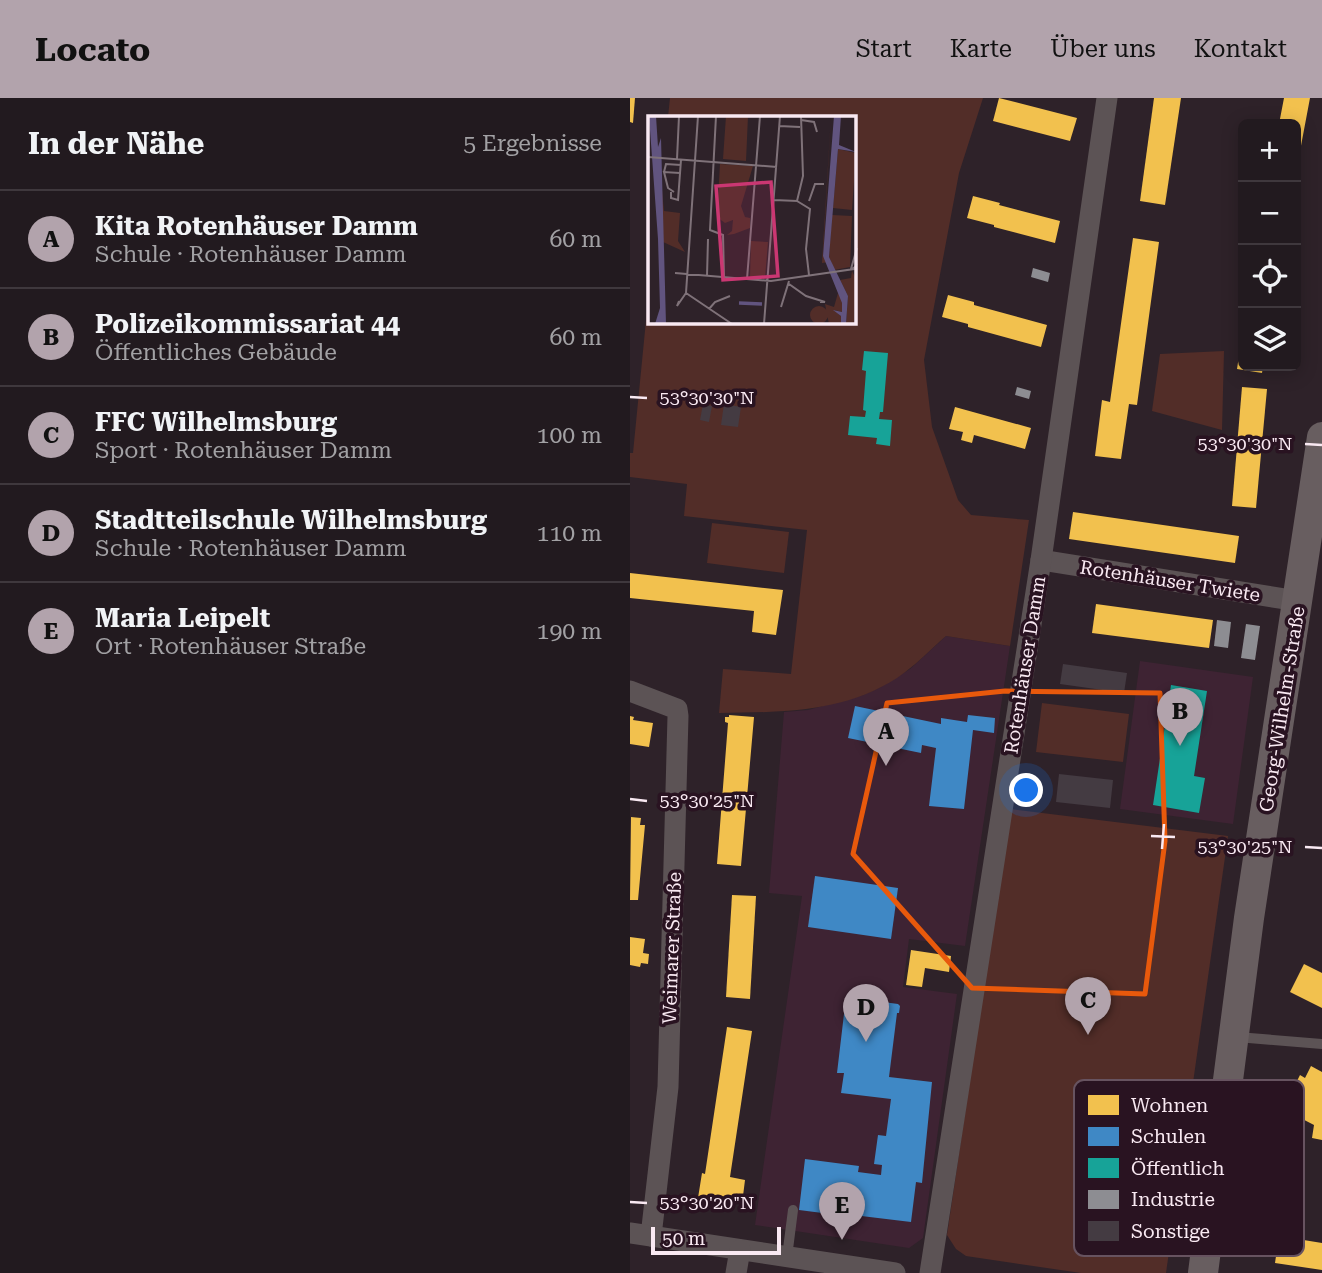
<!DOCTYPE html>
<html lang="de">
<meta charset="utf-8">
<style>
:root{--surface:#221a1f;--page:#2e272c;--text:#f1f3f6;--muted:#a2a1a4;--line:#3f383d;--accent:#b2a3ac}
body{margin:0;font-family:"Roboto Serif",serif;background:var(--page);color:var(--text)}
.controls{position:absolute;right:21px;top:21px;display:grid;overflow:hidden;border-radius:10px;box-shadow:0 4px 18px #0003}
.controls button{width:63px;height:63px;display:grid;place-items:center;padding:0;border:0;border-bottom:2px solid var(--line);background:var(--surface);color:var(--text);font:35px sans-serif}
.scale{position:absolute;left:21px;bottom:18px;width:130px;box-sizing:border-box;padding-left:7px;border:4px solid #f9e9f2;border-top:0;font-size:19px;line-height:24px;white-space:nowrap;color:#f9e9f2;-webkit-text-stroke:5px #291321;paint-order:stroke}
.you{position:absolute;left:397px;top:693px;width:24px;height:24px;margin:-18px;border:5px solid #fff;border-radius:50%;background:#1a73e8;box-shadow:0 0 0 10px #1a73e833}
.badge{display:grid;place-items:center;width:46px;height:46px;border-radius:50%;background:var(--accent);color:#111;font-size:23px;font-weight:700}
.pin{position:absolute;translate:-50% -58px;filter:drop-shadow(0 2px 4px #0008)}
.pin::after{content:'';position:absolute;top:37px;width:24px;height:21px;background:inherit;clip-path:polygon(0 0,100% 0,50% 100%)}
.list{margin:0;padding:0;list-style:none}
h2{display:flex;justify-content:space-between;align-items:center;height:91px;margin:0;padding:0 28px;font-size:30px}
h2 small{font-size:23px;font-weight:400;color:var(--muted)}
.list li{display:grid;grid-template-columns:46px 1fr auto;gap:21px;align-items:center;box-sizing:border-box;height:98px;padding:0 28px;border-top:2px solid var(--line)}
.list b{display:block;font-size:26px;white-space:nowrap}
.list p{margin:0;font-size:23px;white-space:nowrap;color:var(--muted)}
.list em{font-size:23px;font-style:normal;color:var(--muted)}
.icon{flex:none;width:38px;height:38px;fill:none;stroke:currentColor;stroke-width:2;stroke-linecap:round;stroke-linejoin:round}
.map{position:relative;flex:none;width:692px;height:1175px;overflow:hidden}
header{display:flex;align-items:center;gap:42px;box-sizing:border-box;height:98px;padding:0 35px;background:var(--accent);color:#111}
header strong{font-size:33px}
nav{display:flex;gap:38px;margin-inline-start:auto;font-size:24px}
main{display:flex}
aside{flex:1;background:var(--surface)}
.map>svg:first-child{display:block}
</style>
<header>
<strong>Locato</strong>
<nav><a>Start</a><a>Karte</a><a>Über uns</a><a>Kontakt</a></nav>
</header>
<main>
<aside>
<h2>In der Nähe<small>5 Ergebnisse</small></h2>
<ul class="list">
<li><span class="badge">A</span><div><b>Kita Rotenhäuser Damm</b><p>Schule · Rotenhäuser Damm</p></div><em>60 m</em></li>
<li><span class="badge">B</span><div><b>Polizeikommissariat 44</b><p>Öffentliches Gebäude</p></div><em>60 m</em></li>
<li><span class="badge">C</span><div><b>FFC Wilhelmsburg</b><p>Sport · Rotenhäuser Damm</p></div><em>100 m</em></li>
<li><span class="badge">D</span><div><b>Stadtteilschule Wilhelmsburg</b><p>Schule · Rotenhäuser Damm</p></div><em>110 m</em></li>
<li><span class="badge">E</span><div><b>Maria Leipelt</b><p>Ort · Rotenhäuser Straße</p></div><em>190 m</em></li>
</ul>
</aside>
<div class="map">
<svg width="692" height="1175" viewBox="0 0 692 1175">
<rect width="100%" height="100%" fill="#2e2229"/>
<g fill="#3e2333">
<path d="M316,538L380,548L335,848L279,841L273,889L327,896L293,1140L279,1150L125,1127L172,798L139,795L154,614L178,612L233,597L249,590L280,571Z"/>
<path d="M510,563L623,579L603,726L490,711Z"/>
</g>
<g fill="#522d28">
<path d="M40,0H353L329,75L294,262L302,329L328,402L341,417L399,422L380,548L316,538C300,552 285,568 267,580C213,615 151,614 89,615L93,571L161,576L177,432L54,418L57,386L0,379V355H3L19,192V224H224V19H38Z"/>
<path d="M594,253L592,332L522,313L530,256Z"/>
<path d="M82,425L159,434L154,475L77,465Z"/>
<path d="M412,605L499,616L493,664L406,654Z"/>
<path d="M380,711L598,738L536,1175H451L336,1158L326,1151L317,1137Z"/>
</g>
<g fill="#f2c14e">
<path d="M0,0H5L3,25L0,24Z"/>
<path d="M369,0L447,20L440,43L363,23Z"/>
<path d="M524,0H551L535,107L510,103Z"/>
<path d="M654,0H680L667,69L666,26H649Z"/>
<path d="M343,98L370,105L369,107L430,123L425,145L364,129V127L337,120Z"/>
<path d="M503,140L529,144L507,307L499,306L491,361L465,358L472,302L480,304Z"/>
<path d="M318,197L344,204V207L417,227L411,249L338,229V226L312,219Z"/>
<path d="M612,238L613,268H633L632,275L607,271Z"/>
<path d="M612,289L637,291L626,410L602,408Z"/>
<path d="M325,309L401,330L395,351L344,337L342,345L331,342L333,334L319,331Z"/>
<path d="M443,414L609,438L605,465L439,441Z"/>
<path d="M0,475L153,492L146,537L122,534L124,513L0,500Z"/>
<path d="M466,506L583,522L579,550L462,535Z"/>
<path d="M99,617L124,619L111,768L87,766L98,625L95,624V619H99Z"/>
<path d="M0,618L4,619L3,622L23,625L19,649L0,646Z"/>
<path d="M1,719L11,720L10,727H15L8,802H0Z"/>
<path d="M102,797L126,798L120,901L96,899Z"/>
<path d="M0,839L15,841L13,855L19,856L18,866L11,865L10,869L0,867Z"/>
<path d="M281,852L321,858L319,874L295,870L292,889L276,887Z"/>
<path d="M674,866L692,875V910L660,894Z"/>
<path d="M97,929L122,933L100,1079L115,1082L112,1106L68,1100L72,1075L75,1076Z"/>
<path d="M681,968L692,974V1042L682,1040L684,1027L653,1011L670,977L675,980Z"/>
<path d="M649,1138L692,1145V1172L645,1165Z"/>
</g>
<g fill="#3f88c5">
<path d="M225,608L311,626V620L337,624L338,617L365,620L364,635L343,632L334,711L299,708L306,650L292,647L291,655L218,640Z"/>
<path d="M185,778L268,790L261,841L178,829Z"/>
<path d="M216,899L268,906L270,908L269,915H267L259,979L302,984L292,1085L286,1084L281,1124L223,1117L222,1123L218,1125L210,1124L208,1117L169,1112L175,1061L229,1068L228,1074L251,1077L252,1067L244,1066L248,1037L256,1038L261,1001L211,995L214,975H207Z"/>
</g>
<g fill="#17a398">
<path d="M234,253L258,255L253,314H250L249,321L262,322L260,348L246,346L247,340L218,337L220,318L235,319L236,313L233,312L236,273L232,272Z"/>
<path d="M541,587L577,593L564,678L575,680L569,715L523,707Z"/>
</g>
<g fill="#8d8d92">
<path d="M403,170L420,175L418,184L401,179Z"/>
<path d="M387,289L401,293L399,301L385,297Z"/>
<path d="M587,522L601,524L598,550L584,548Z"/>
<path d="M616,526L630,528L625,562L611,560Z"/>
</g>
<g fill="#443b42">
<path d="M73,306L82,308L79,324L70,322Z"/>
<path d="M94,306L111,309L108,329L91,327Z"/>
<path d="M433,566L497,575L494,595L430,586Z"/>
<path d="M429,676L483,682L480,710L426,704Z"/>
</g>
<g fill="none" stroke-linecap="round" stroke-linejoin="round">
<g stroke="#5c5355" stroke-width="10">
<path d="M607,939L692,946"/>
<path d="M157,1159L163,1112"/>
</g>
<g stroke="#5c5355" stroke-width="21">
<path d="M411,462L668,503"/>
<path d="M0,593L47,611L48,618L38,989L21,1138"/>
<path d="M0,1135L265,1175"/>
<path d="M106,1175L110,1152"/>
<path d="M300,1175L411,462L477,0"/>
</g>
<path stroke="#685e60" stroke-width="30" d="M573,1175L619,820L692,339"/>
</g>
<path fill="none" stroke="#e8590c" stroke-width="5" stroke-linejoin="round" d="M375,593L530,595L535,743L515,896L342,890L223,756L257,605Z"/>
<path fill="none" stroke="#f9e9f2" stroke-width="2.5" d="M0,299L17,300M675,346L692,347M0,701L17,703M521,738L545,739M675,749L692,750M532,751L534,726M0,1104L17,1105"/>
<g text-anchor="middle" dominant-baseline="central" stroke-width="7" stroke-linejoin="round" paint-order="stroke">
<g font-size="19" fill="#f9e9f2" stroke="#291321">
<text transform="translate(540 483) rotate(9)">Rotenhäuser Twiete</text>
<text transform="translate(395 567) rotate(-81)">Rotenhäuser Damm</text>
<text transform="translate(652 611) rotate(-81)">Georg-Wilhelm-Straße</text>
<text transform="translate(42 850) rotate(-88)">Weimarer Straße</text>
</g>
</g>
<g transform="translate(18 18)">
<rect width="208" height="208" fill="#2e2229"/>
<path d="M78,0H100L98,45L75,43ZM183,0L175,140L181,146L174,147ZM190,33L208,37L204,94L185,92ZM11,44L16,95L32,97L30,125L37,136L15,126ZM72,48L105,50L93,90L97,101L102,102V112L86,118L79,119L84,115L85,104L77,107L69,101ZM184,99L204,100L202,151L186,154L181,141ZM103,125L120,126L117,162L102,161ZM204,155L208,163L206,208H198L200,180L192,164L203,162ZM186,157L190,168L194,187V196L186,194L193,200V208H181L177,188L186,191L190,177ZM162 199a9 9 0 1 1 18 0a9 9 0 1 1-18 0Z" fill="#522d28"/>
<path d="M1,0H8L10,31L13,22L18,208H7L12,192L10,123ZM186,0H193L191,29L208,36L190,33L181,141L200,180L198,208H193V200L185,194L194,196V187L175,140Z" fill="#61547f"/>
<path fill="none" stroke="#61547f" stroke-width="3.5" d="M91,187L114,188"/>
<path fill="none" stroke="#7f7279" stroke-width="2" d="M68,0L62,114L75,119L76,161M153,4L166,6L169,16M131,10L152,11M0,41L129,51M29,43L31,0M16,56L18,48L33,49M23,76V82L30,84L33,44M26,76L20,72L16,56L32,57M126,84L149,85L155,60L153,0M149,85L162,93L158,133L161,159M161,85L167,68H176M203,153L209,132M27,157L123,165L206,153L207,151L204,153M59,160L60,123M99,163L112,0M141,168L158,180L177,186H172M38,177L84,208M31,185L29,190L38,177L50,0M133,191L141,165M61,193L67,186L82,180M116,208L132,0"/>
<path fill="#ca3772" fill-opacity="0.15" stroke="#ca3772" stroke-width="3.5" d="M123,66L130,160L75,164L68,70Z"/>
<rect width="208" height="208" fill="none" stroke="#f9e9f2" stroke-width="3.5"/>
</g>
<rect x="444" y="982" width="230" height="176" rx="10" fill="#291321" stroke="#675360" stroke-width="2"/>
<rect x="458" y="997" width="31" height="20" fill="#f2c14e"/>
<rect x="458" y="1029" width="31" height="19" fill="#3f88c5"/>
<rect x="458" y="1060" width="31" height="20" fill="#17a398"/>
<rect x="458" y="1092" width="31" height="19" fill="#8d8d92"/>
<rect x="458" y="1123" width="31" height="20" fill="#443b42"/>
<g font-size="19" fill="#f9e9f2">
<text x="501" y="1014">Wohnen</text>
<text x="501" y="1045">Schulen</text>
<text x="501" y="1077">Öffentlich</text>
<text x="501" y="1108">Industrie</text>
<text x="501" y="1140">Sonstige</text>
</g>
<g font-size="18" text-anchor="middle" fill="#f9e9f2" stroke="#291321" stroke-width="7" stroke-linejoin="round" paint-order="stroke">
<text x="77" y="306">53°30'30"N</text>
<text x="615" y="352">53°30'30"N</text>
<text x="77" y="709">53°30'25"N</text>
<text x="615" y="755">53°30'25"N</text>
<text x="77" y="1111">53°30'20"N</text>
</g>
</svg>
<div class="controls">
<button>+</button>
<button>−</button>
<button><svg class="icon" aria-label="locate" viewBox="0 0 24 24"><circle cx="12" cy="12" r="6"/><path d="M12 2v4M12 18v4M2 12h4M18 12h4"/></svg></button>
<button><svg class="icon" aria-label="layers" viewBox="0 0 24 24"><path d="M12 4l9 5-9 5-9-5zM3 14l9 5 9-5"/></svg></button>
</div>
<div class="scale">50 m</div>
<div class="you"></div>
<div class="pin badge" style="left:256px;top:668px">A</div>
<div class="pin badge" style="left:550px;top:648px">B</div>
<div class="pin badge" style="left:458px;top:937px">C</div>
<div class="pin badge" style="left:236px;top:944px">D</div>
<div class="pin badge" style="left:212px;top:1142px">E</div>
</div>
</main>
